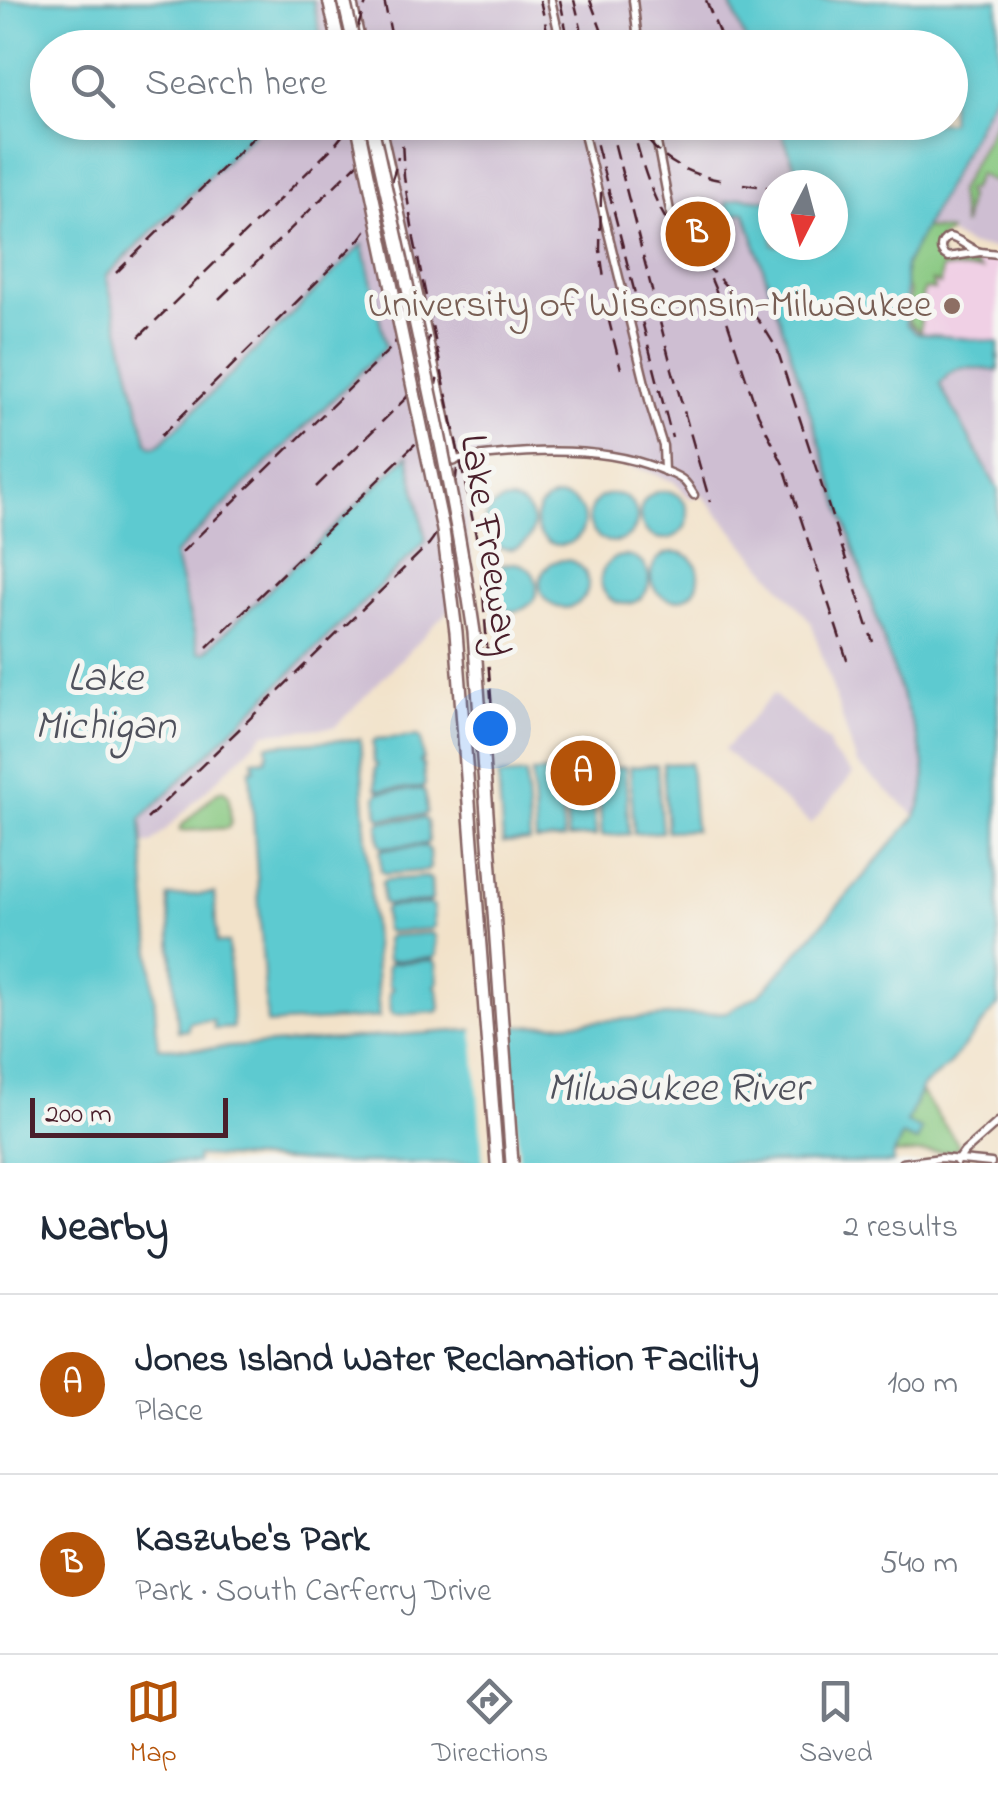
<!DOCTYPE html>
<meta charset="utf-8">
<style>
:root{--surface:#fff;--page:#f6f6f7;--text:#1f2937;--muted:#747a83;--line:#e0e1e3;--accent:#b45309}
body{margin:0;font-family:"Indie Flower",sans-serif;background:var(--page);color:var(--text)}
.compass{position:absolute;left:758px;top:170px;width:90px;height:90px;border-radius:50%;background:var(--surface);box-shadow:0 5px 15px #0003;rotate:186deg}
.scale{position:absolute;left:30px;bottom:25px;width:198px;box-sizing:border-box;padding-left:10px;border:5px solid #4a1f2b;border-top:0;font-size:28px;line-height:35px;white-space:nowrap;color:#4a1f2b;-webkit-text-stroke:8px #f6f6f2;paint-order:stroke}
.you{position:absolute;left:490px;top:728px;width:35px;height:35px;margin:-25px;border:8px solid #fff;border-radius:50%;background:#1a73e8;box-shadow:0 0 0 15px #1a73e833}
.badge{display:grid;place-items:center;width:65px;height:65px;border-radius:50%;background:var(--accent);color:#fff;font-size:32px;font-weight:700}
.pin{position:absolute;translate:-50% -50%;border:5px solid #fff;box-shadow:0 2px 10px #0006}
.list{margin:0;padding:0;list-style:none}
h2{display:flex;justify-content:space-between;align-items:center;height:130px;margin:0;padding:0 40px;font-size:42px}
h2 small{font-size:32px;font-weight:400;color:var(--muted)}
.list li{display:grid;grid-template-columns:65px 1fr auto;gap:30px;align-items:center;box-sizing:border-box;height:180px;padding:0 40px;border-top:2px solid var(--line)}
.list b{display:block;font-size:38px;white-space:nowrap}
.list p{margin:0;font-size:32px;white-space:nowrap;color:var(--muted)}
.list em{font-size:32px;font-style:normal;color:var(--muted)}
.icon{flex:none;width:55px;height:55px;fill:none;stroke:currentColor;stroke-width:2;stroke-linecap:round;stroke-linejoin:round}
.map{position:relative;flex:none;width:998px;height:1163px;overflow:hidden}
.search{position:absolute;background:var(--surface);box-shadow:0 5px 15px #0003;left:30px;right:30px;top:30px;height:110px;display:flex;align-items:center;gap:25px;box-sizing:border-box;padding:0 35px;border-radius:55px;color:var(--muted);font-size:38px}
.sheet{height:490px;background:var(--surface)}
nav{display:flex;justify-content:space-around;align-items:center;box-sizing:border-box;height:140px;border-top:2px solid var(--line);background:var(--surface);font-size:28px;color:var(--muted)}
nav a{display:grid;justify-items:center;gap:5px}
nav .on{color:var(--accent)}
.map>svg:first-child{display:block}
</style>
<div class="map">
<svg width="998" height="1163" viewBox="0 0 998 1163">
<rect width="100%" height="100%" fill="#f6f6f2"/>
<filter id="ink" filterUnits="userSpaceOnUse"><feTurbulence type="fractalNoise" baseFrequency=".01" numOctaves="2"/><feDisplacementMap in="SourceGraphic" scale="20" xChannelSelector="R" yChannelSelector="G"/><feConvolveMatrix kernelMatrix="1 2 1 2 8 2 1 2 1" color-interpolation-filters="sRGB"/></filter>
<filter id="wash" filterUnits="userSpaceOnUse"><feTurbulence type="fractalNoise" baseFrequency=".0048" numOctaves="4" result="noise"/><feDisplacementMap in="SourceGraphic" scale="40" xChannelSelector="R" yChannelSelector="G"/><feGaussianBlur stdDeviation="2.25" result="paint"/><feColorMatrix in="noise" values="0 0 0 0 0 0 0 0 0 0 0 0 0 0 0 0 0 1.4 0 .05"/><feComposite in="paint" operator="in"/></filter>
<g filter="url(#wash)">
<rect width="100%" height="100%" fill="#f2e2c9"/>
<path fill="#f0d0e5" d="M942,258L951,262L966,258L998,261V342L916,333L906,324L905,285L931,287L932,281L939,282Z"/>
<g fill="#cebed2">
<path d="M313,0H728L747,47H323Z"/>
<path d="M998,86V249L972,246L948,234V231L924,228Z"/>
<path d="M264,123H777L802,185H773V201L741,197L730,216L745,212L899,688L923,756L927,777L923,801L916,816L857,764L811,622L703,496L690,498L674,482L647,471L593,457L572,455L471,463L464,468L468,534L475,583L335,727L265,733L151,844H142L141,819L426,541L409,456L205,653L199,652L173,555L386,348L362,245L162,442L156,446L149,444L106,278Z"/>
<path d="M958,367L998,371V490L940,385L947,373Z"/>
<path d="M773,694L829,742L831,752L853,774L811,824L724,750Z"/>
</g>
<g fill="#87c880" stroke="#687456" stroke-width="2.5">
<path d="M998,116V173L993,182L978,174L971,190L967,189L965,193L968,195L963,226L958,192Z"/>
<path d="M924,228L949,231L948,234L941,238L937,245L942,261L949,264L969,260L981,270L942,268L940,284L932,281L934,290L925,289L922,296L920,332L909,323V291L905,285V265Z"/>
<path d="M223,790L229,795L231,823L228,828L180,831V827L217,792Z"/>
<path d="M920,1091L959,1145L954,1151L894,1154Z"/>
</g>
<g fill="#5dcad0" stroke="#54747e" stroke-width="2.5">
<path d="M0,0H313L323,47L48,48V122L264,123L106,276L147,441L151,446H156L162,442L363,244L386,347L174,555L199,652H205L408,455L426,541L141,819L158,1047L202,1049L726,1012L758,995L767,987L916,816C938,771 914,732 899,688L745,212L730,216L726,202L741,197L773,201V245H833V185H802L778,123L950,122V48L748,47L729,0H998V86L905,265L906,324L916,333L998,342V371C972,369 956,360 940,385L998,490V1005L947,1067L922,1087L907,1123L922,1130L917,1142L902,1136L894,1154L893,1163H336L197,1156L196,1163H0Z"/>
<circle cx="664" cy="515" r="24"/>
<circle cx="613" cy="518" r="24"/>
<circle cx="560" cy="521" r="24"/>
<circle cx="509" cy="525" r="24"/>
<circle cx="675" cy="576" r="24"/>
<circle cx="625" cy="580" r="24"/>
<circle cx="564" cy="584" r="24"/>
<circle cx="513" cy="587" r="24"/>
<path d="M418,736L421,739L423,759L420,762L423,765L425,785L422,788L379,790L376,788L375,769L377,765L374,762L373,742L376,739Z"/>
<path d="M360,739L379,1017L267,1024L250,769H255L253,760L266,759V755L268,754L267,745Z"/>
<path d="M690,763L695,830L667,831L663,764Z"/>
<path d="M657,765L662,832L634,834L630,767Z"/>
<path d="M625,767L629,834L602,836L597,769Z"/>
<path d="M591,769L596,836L568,838L564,771Z"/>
<path d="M559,772L564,839L536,841L532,773Z"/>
<path d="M526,774L530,841L503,843L498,776Z"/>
<path d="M422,789L425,793L427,812L424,815L381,818L378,815L376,796L379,792Z"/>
<path d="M424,818L427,821L429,841L426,844L383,847L380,844L378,825L381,821Z"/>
<path d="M425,846L429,849L430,868L427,871L385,874L381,871L380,852L383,849Z"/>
<path d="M427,877L431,880L432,900L429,902L387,905L383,903L382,883L385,880Z"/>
<path d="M214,893L217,943H228L233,1025L232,1028L214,1029L213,1020L189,1022L188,1030L178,1031L168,897Z"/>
<path d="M429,904L433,907L434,926L431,929L389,932L385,930L384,910L387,907Z"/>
<path d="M431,933L435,936L436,955L433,958L390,961L387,959L386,939L389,936Z"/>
<path d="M433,960L436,963L438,982L435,986L438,990L440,1009L437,1012L394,1015L391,1012L389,993L393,989L389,985L387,966L391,963Z"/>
</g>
<path fill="#f2e2c9" d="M509,1022L519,1163H483L473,1024Z"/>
</g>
<g filter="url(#ink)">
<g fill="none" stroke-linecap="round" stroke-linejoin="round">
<g stroke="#856362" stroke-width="11">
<g id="street">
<path d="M551,0L562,48"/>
<path d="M633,0L639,48"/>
<path d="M581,122L651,408L663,446L664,471"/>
<path d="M653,122L674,232L684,248"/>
<path d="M949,237C959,238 969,249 980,252L948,257C938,252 939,242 949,237Z"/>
<path d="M980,252L998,254"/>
<path d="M454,460C518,450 597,444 657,468C666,472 679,475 685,482C689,486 691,491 694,495"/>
<path d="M957,1162L964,1152L998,1122"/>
<path d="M902,1163L941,1158L991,1163"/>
</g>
</g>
<g stroke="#856362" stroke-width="14">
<g id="secondary">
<path d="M351,0L361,48"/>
<path d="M379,122L454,460"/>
</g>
</g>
<g stroke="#856362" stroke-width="16">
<g id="highway">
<path d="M329,0L340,48"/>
<path d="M479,934L497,1163"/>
</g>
</g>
<use href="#street" stroke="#fff" stroke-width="6"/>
<use href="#secondary" stroke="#fff" stroke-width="9"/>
<use href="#highway" stroke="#fff" stroke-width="11"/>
<g stroke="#4a1f2b" stroke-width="2.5" stroke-dasharray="15 8" stroke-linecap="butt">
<path d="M384,0L394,48"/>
<path d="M540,0L551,48"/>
<path d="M560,0L570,48"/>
<path d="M574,0L586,48"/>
<path d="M590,0L608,48"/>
<path d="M706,0L725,48"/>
<path d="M344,48L357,29L367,0"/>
<path d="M401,122L404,177L414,239L480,555L492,710"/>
<path d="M591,122L672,438"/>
<path d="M609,122L672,369L710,502"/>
<path d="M631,122C641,161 651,199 674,232L753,314L763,326L777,349L873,642"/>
<path d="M636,122C655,158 686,175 725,181"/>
<path d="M743,184L773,188"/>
<path d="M601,192L600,250L604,279"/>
<path d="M116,273L269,122"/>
<path d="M711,279L721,303L758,414L783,464L847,660"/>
<path d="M219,299L356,165L368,152L385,122"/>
<path d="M608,317L621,369"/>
<path d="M139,337L334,146L353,122"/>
<path d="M161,436L360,239C378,215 392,187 398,157"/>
<path d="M316,487L406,398L422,371L429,336"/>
<path d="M181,553L393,346L409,317L417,279"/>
<path d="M207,647L415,444L428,418L438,376"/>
<path d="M147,819L429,544C445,523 455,496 457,468"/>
</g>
<g stroke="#856362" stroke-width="16" stroke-linecap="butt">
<g id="highway-bridge">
<path d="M344,0L355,48"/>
<path d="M357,122L443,530L456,632L479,934"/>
<path d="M371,122C408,291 449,460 474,632L512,1163"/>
</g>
</g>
<use href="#highway-bridge" stroke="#fff" stroke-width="11"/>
</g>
</g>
<circle fill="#8d6e63" stroke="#f6f6f2" stroke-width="4" cx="952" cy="306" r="10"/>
<g text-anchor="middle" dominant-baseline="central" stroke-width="10" stroke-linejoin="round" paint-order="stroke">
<g font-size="40" fill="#785e54" stroke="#f6f6f2" text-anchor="end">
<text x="932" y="306">University of Wisconsin-Milwaukee</text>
</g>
<g font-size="40" fill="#4a1f2b" stroke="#f6f6f2">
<text transform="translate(488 545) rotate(81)">Lake Freeway</text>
</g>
<g font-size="42" font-style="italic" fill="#50525d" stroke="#f6f6f2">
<text x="105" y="679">Lake<tspan x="105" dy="48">Michigan</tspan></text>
<text x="677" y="1089">Milwaukee River</text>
</g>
</g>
</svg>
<svg class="compass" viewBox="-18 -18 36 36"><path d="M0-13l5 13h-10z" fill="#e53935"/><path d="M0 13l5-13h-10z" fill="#747a83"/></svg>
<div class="scale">200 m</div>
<div class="you"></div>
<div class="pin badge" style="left:583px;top:773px">A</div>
<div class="pin badge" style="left:698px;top:234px">B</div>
<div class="search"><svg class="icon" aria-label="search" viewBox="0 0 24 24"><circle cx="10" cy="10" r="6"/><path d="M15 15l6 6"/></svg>Search here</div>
</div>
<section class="sheet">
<h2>Nearby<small>2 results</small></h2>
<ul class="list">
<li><span class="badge">A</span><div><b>Jones Island Water Reclamation Facility</b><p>Place</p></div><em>100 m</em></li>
<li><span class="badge">B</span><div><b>Kaszube's Park</b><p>Park · South Carferry Drive</p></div><em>540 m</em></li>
</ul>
</section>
<nav>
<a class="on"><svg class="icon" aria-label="map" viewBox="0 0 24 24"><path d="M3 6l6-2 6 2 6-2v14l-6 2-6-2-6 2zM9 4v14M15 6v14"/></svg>Map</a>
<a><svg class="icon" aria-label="directions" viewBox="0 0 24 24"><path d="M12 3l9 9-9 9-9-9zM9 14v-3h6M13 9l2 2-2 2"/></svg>Directions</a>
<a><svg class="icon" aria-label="saved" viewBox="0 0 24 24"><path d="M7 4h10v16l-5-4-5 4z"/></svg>Saved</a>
</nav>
